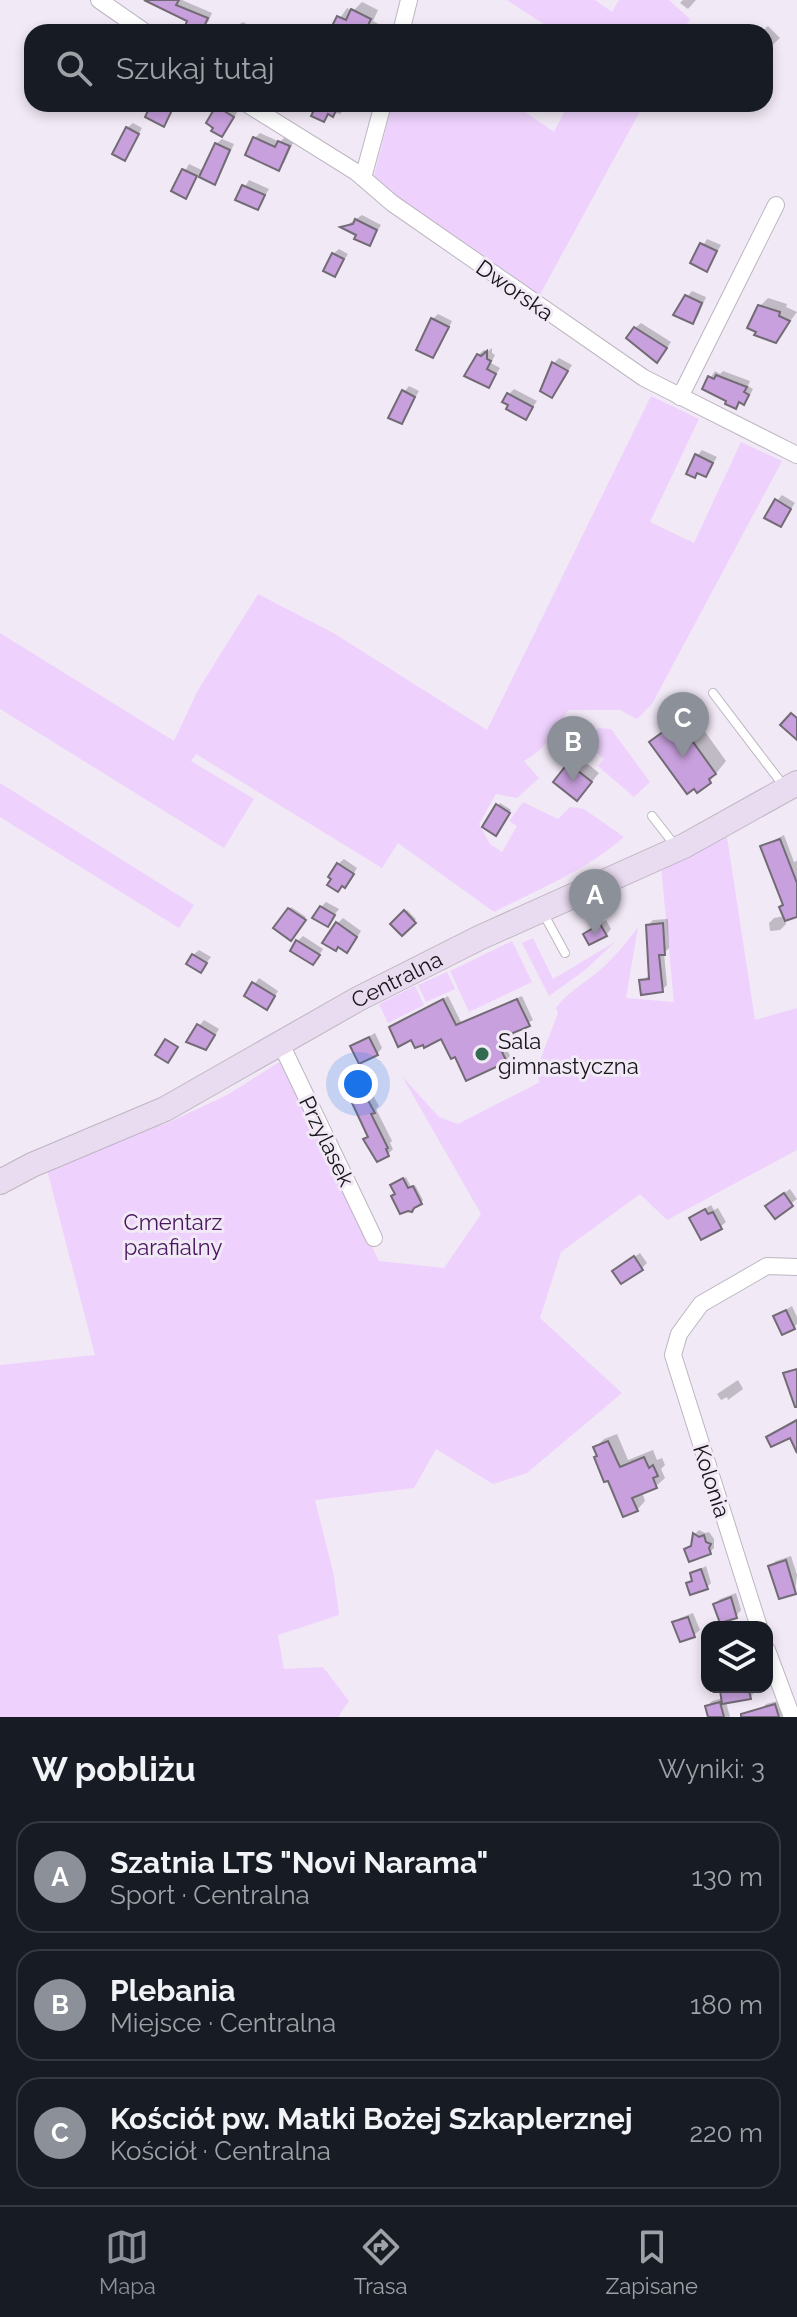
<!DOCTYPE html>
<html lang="pl">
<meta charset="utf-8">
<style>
:root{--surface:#171b24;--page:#20242c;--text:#f1f3f6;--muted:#9ea1a6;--line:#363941;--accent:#8c9099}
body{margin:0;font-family:Raleway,sans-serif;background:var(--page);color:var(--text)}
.controls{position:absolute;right:24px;bottom:24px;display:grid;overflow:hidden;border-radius:16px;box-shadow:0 4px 12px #0003}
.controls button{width:72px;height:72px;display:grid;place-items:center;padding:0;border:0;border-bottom:2px solid var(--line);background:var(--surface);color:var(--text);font:40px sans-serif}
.you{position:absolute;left:358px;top:1084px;width:28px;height:28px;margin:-20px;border:6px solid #fff;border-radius:50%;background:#1a73e8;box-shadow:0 0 0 12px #1a73e833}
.badge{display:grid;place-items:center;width:52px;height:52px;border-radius:50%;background:var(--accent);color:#fff;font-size:26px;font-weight:700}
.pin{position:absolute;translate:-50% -66px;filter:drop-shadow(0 2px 4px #0008)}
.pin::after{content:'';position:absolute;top:42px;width:28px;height:24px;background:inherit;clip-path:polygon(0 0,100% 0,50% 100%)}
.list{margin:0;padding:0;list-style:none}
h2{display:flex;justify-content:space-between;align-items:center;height:104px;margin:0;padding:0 32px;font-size:34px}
h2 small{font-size:26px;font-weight:400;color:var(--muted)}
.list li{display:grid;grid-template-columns:52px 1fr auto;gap:24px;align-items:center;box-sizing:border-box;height:112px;margin:0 16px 16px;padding:0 16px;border:2px solid var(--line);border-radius:24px}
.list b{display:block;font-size:30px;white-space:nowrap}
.list p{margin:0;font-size:26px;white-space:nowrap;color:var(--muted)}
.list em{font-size:26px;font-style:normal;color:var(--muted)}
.icon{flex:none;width:44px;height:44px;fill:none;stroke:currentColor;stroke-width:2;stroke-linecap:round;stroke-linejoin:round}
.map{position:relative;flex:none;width:797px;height:1717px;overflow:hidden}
.search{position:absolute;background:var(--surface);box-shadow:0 4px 12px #0003;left:24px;right:24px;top:24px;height:88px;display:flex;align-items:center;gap:20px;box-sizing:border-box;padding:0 28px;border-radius:24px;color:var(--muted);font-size:30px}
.sheet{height:488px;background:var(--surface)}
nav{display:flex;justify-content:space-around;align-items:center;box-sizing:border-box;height:112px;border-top:2px solid var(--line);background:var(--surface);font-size:22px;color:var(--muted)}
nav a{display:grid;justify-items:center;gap:4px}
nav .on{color:var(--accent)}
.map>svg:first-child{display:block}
</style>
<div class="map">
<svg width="797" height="1717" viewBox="0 0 797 1717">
<rect width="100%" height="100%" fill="#f1e9f5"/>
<g fill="#eed2fd">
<path d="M507,0H595L612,12L619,0H669L690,19L683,32H556Z"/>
<path d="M392,104H514L554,132L568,104H644L537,300L373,180Z"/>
<path d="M651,396L699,419L650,522L694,543L741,442L782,461L652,704L637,719L620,710H568C557,731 545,749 524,761L539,778L517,798L496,794L479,824L490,844L502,852L517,826L509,821L523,802L558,819L570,807L584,809L624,837C587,870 538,889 494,912L398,843L382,868L196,754L191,761L254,799L224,848L0,709V633L174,741L198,690L258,594L335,634L487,730Z"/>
<path d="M598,728L611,729L650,782L634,797L598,766L604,759L585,743Z"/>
<path d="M0,783L194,905L179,928L0,817Z"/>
<path d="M727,837L755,1020L797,1008V1150L667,1220L640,1194L561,1252L540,1318L622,1393L527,1473L493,1484L436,1449L414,1488L315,1500L334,1576L339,1615L278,1635L284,1669L323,1667L349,1701L338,1717H0V1365L95,1355L47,1170L160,1122L163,1125L227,1095L281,1061L379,1261L444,1268L481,1214L402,1076L439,1117L458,1124L540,1082L536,1071L558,1013L556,1008C566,994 580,986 594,975C611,961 625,945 638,927L626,998L674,1002L661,867Z"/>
<path d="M533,938L553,979L615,942L585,970L549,996L522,943Z"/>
<path d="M512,941L532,982L469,1012L450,971Z"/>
<path d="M447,972L455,989L426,1002L418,985Z"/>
<path d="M415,986L424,1005L388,1023L379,1004Z"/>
</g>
<g fill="#0003">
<path d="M149,0H182L212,13L208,22L195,32L190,21Z"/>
<path d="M683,0H696L688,9L680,3Z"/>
<path d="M362,2L378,10L373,21L384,27L382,32H340L334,27L347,8L353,11Z"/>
<path d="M243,22L250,26L247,32H227Z"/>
<path d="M768,26L780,38L765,52V32H761Z"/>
<path d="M153,104H176L163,124Z"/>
<path d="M221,104H226L238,111L227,129L218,107Z"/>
<path d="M318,104H350L340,114L330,112L323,120Z"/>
<path d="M133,123L142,128L125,158L127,128Z"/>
<path d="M260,133L280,142L285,137L294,141L284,163L278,168L255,138Z"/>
<path d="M222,139L234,144L219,177L214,182L198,175L186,196L174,190L189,164L204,171L216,144Z"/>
<path d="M249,180L269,189L258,208L238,199Z"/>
<path d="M362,215L381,225L369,244L358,234L344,227Z"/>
<path d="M707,239L721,245L707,269L693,263Z"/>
<path d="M339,249L348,254L335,274L333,254Z"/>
<path d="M692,291L706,297L698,316L692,322L687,297Z"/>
<path d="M768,298L787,304L786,307L797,312L776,340L760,306Z"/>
<path d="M438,314L452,321L438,351L432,356L433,319Z"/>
<path d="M641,323L671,342L662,355L635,328Z"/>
<path d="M492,348V353L495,355L491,363L500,368L489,386L478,355L484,350L488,351Z"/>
<path d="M559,358L572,365L552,396L554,363Z"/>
<path d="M715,371L720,374L723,371L750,381L748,386L753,389L749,397L735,407L729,400L704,388Z"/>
<path d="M409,386L419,391L401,422L404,392Z"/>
<path d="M514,389L537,401L525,418L509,394Z"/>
<path d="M702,450L717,457L706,475L699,472L695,476L697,456Z"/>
<path d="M782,495L795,503L780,525L777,501Z"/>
<path d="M690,711L726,761L710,781L652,742Z"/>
<path d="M578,756L599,773L585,790L556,781Z"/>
<path d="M500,803L511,810L497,831L484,826Z"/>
<path d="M784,835L794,862L797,861V915L785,919L786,924L780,930L770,931L769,923L774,918L785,916V904L763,846Z"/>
<path d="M344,859L357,868L350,880L338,864Z"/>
<path d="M326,902L339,909L327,924L321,907Z"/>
<path d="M291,907L306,917L293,936L289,909Z"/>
<path d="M407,910L416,919L402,933L393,924Z"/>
<path d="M343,918L361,931L352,945L337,924Z"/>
<path d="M668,919L669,948L664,953L667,985L662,990L641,981L650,975L648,925L653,920Z"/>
<path d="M606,920L611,929L606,935L586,934Z"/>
<path d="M303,936L323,949L318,957L298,941Z"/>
<path d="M199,950L211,957L201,970L193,955Z"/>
<path d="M259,978L278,991L271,1003L247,995Z"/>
<path d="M448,996L461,1022L522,996L533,1020L513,1031L517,1040L506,1047L510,1056L506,1060L456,1055L442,1036L412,1038L391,1028Z"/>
<path d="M204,1020L219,1029L211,1042L199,1026Z"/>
<path d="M375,1033L382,1048L377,1054L353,1046Z"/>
<path d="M363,1078L379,1106L376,1109L392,1141L390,1143L393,1149L388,1154L365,1140L370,1135L348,1089Z"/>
<path d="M406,1177L411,1187L415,1185L423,1200L421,1202L397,1194L395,1183Z"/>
<path d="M790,1189L797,1199L775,1216L773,1201Z"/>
<path d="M711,1205L714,1210L718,1208L726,1222L720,1227L691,1218Z"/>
<path d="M640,1253L647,1263L642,1268L615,1271Z"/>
<path d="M792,1306L797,1317V1324L794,1327L776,1316Z"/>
<path d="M738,1380L743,1389L728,1400L727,1397L721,1400L717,1394Z"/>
<path d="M617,1434L628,1460L653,1450L657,1460L662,1458L665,1465L661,1469L665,1478L656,1486L642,1492L645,1501L637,1510L596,1447L604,1439Z"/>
<path d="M699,1530L705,1533L709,1532L714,1539V1548L710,1552L686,1550L694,1544L695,1534Z"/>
<path d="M791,1556L797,1575L795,1592L770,1566L776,1561Z"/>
<path d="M706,1566L711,1583L707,1587L688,1584L694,1579L692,1574Z"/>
<path d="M736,1593L741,1610L736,1616L715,1604L720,1599Z"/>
<path d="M693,1613L700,1630L694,1635L675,1623L680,1618Z"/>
<path d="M726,1687H754L755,1692L750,1697L726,1702L730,1717H710L707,1706L712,1701L723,1698L722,1691Z"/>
<path d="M781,1700L786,1717H763L761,1710L766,1704Z"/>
</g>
<g fill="#c8a0dd" stroke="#726b75" stroke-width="2">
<path d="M144,0H179L176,5L208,18L203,29L198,27L196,32H190L184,29L187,21Z"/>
<path d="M351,9L371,19L365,32H340L331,28L337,16L346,20Z"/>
<path d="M151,104H165L173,108L164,127L145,117Z"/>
<path d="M307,104H339L333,117L328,114L324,122L311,116L315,108Z"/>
<path d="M216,106L234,117L222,137L211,131L213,128L206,123Z"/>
<path d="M126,127L139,134L125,161L112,154Z"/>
<path d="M253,137L275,147L278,141L290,146L279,171L245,155Z"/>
<path d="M215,143L230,150L215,185L199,177Z"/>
<path d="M182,169L197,176L186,199L171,191Z"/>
<path d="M242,185L265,195L258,210L235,200Z"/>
<path d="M355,219L377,230L370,246L354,239L356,235L340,227L353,224Z"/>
<path d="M700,243L717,251L707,272L690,263Z"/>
<path d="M332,253L344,259L335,277L323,271Z"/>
<path d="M685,295L702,303L693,324L673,315Z"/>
<path d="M758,305L780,312L779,316L790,321L776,343L754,335L756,332L747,328Z"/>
<path d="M431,318L449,327L433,358L416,350Z"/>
<path d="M634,327L667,348L657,363L626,338Z"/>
<path d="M487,351V359L491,361L487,369L496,374L489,388L464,376L477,354L481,356Z"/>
<path d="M552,362L568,371L552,398L540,391Z"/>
<path d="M716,375L747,387L744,392L749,395L744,405L739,402L736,409L725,404L726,401L702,389L708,376L714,379Z"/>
<path d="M402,390L415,397L402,424L388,418Z"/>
<path d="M507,393L533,407L526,420L506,409L508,405L502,402Z"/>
<path d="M695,454L713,463L706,477L697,473L695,478L686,474Z"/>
<path d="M775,499L791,509L781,527L764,518Z"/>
<path d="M791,713L797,718V740L780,725Z"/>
<path d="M678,721L716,774L709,779L711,783L697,793L694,789L687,794L649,742Z"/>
<path d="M568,763L592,782L577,801L553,782Z"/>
<path d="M496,804L510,813L496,836L482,827Z"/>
<path d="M780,839L797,883V917L785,921L779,907L783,905L760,846Z"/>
<path d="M337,863L354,874L345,888L342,886L338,892L327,885L331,879L328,877Z"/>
<path d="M320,906L335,915L328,927L312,918Z"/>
<path d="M288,908L306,920L291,941L273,928Z"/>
<path d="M404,910L416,923L402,936L390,924Z"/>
<path d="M336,922L357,937L347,953L338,947L336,951L322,943Z"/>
<path d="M663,923L665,955H659L663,992L641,995L639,980L649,979L646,925Z"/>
<path d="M600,924L607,936L589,945L583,934Z"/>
<path d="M296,940L320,955L313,965L290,951Z"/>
<path d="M192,954L207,963L201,973L186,964Z"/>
<path d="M252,982L275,996L267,1010L244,996Z"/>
<path d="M443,999L456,1025L517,999L530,1026L508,1035L514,1046L502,1052L507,1062L466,1081L455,1057L451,1059L441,1039L424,1048L423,1045L415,1048L411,1040L398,1047L389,1027Z"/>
<path d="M197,1024L215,1035L206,1050L186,1042Z"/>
<path d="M369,1037L378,1055L359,1064L350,1046Z"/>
<path d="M165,1039L178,1047L168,1063L155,1055Z"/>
<path d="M358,1082L375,1113L371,1114L388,1148L386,1149L389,1156L377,1162L363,1139L368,1137L345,1088Z"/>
<path d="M403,1178L408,1188L413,1186L422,1204L414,1208L412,1212L408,1211L400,1214L391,1196L395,1194L390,1185Z"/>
<path d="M784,1193L793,1206L775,1219L765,1206Z"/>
<path d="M705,1209L708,1214L713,1212L722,1229L701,1240L689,1218Z"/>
<path d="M634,1256L643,1270L621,1284L612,1271Z"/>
<path d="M786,1310L795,1329L782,1335L773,1316Z"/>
<path d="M797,1369V1407H795L783,1373Z"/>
<path d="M797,1420V1453L790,1438L771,1447L766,1437Z"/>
<path d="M608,1441L620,1467L644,1457L649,1468L653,1465L658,1476L653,1478L657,1488L632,1498L638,1511L623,1517L608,1481L604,1482L594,1457L597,1456L593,1447Z"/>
<path d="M693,1533L699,1537L704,1535L706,1542L711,1544L709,1548L711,1554L689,1562L684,1549L691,1546Z"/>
<path d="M786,1560L796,1594L779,1599L768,1566Z"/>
<path d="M701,1569L708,1589L690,1595L686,1583L692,1581L690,1573Z"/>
<path d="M731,1597L737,1618L720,1623L713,1604Z"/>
<path d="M688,1617L695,1637L680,1642L672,1622Z"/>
<path d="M737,1687H748L751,1699L722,1704L720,1690Z"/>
<path d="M720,1702L724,1717H708L705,1706Z"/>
<path d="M775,1704L779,1717H741V1714Z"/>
</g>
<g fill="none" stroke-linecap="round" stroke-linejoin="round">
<g stroke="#bdb6c1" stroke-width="10">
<g id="lane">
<path d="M713,693L783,785"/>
<path d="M652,816L677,848"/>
<path d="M542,911L565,953"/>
</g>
</g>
<g stroke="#bdb6c1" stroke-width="18">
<g id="street">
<path d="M99,0L145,32"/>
<path d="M401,32L409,0"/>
<path d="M247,104L356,172L392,203L644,378L797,455"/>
<path d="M363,178L383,104"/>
<path d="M680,397L776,205"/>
<path d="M281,1044L374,1238"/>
<path d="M759,1627L673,1355L679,1334L701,1304L767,1266L797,1267"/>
<path d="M767,1650L792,1717"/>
</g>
</g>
<g stroke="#bdb6c1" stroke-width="26">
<g id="secondary">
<path id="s1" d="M0,1182L32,1165L165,1109L358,999L479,938L684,846L797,783"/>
</g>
</g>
<use href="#lane" stroke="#fff" stroke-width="8"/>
<use href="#street" stroke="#fff" stroke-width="16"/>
<use href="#secondary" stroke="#e9dbf0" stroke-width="24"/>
</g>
<circle fill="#326a52" stroke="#f1e9f5" stroke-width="3" cx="482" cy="1054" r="8"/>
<g text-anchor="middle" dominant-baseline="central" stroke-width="6" stroke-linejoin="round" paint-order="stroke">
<g font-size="22" fill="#161418" stroke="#f1e9f5">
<text transform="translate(515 290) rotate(35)">Dworska</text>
<text stroke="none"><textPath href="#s1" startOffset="446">Centralna</textPath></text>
<text transform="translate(327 1141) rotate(64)">Przylasek</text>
<text transform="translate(712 1481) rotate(72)">Kolonia</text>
</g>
<g font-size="22" fill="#161418" stroke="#f1e9f5" text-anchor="start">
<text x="498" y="1041">Sala<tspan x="498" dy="25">gimnastyczna</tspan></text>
</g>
<g font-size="22" fill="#48155e" stroke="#f1e9f5">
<text x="173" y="1222">Cmentarz<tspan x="173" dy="25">parafialny</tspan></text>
</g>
</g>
</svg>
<div class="controls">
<button><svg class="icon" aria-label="layers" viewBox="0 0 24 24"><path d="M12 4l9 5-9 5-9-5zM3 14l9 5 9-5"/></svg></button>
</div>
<div class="you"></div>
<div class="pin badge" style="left:595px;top:935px">A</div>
<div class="pin badge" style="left:573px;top:782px">B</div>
<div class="pin badge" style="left:683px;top:758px">C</div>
<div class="search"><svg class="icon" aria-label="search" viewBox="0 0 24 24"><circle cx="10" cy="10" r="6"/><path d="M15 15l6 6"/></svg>Szukaj tutaj</div>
</div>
<section class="sheet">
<h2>W pobliżu<small>Wyniki: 3</small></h2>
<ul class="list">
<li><span class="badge">A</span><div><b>Szatnia LTS &quot;Novi Narama&quot;</b><p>Sport · Centralna</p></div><em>130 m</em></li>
<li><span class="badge">B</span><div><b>Plebania</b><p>Miejsce · Centralna</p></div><em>180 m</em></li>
<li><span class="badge">C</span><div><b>Kościół pw. Matki Bożej Szkaplerznej</b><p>Kościół · Centralna</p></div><em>220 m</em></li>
</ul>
</section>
<nav>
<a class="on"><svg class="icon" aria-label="map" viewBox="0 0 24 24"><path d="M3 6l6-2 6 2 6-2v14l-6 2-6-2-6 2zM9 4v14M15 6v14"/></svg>Mapa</a>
<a><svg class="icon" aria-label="directions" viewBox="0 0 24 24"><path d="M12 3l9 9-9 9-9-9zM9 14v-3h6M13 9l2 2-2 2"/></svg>Trasa</a>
<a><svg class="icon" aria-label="saved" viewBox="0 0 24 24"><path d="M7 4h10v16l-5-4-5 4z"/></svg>Zapisane</a>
</nav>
